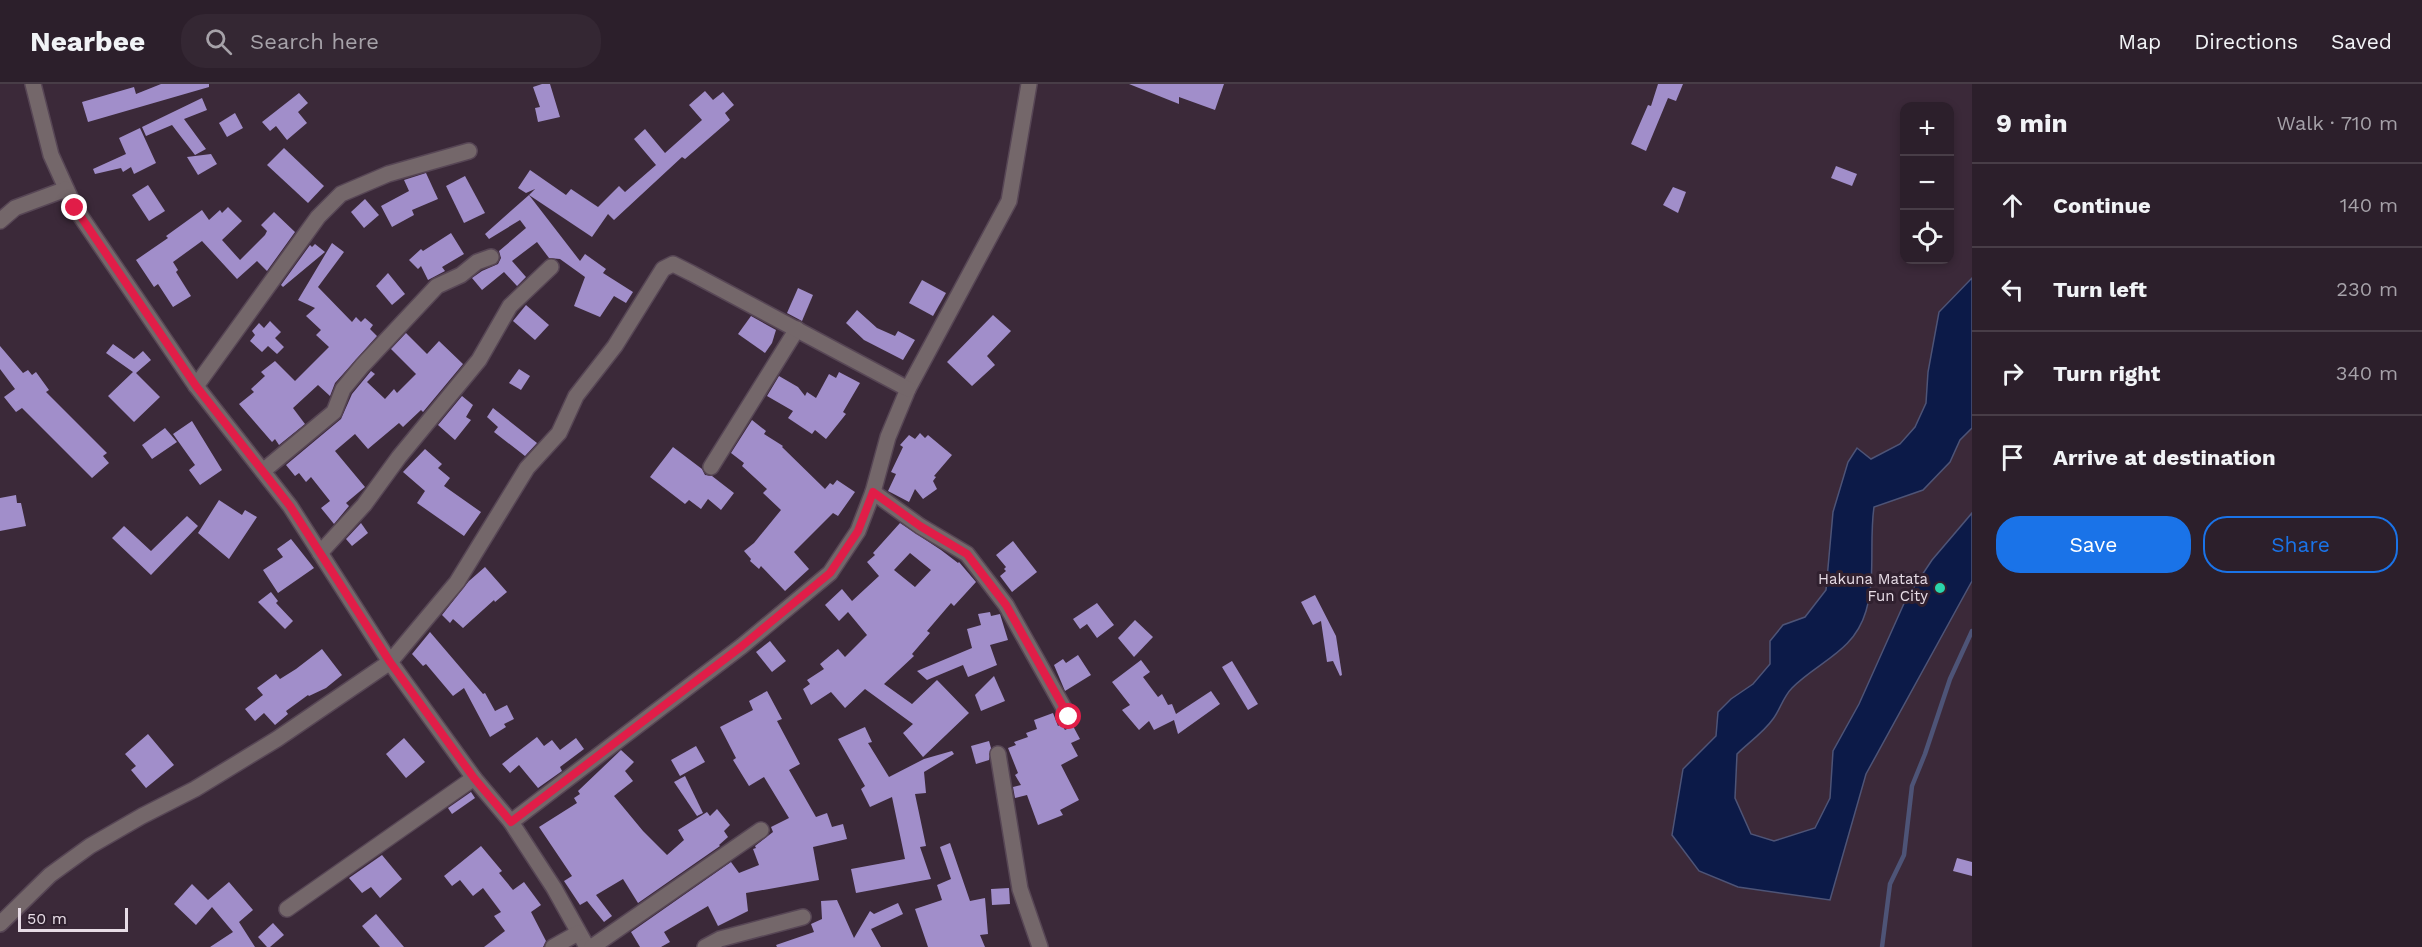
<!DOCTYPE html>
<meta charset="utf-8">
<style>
:root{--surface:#2c1f2b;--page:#342733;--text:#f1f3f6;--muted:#a6a2a9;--line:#483d47;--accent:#1a73e8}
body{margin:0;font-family:"Work Sans",sans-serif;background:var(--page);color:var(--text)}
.controls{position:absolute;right:18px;top:18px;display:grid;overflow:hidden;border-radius:12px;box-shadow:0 3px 9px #0003}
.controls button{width:54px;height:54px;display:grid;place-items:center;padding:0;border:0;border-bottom:2px solid var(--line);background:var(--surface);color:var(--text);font:30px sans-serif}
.scale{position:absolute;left:18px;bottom:15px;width:110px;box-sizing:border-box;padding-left:6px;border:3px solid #e7dce6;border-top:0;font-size:16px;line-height:21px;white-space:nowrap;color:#e7dce6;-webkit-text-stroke:4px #30202f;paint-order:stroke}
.stop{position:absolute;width:18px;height:18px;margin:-14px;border:4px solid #e11d48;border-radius:50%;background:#fff}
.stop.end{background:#e11d48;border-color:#fff;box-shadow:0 2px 6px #0008}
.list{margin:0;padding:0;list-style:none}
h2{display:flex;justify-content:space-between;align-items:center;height:78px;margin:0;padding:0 24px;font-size:26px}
h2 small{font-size:20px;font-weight:400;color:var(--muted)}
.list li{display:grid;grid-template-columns:39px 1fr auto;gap:18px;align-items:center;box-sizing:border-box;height:84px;padding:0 24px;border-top:2px solid var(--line)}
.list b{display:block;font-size:22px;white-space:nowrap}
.list em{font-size:20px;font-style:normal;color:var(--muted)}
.actions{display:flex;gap:12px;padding:18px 24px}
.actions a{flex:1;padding:14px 0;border:2px solid var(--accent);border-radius:24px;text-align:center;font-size:21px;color:var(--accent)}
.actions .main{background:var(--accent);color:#fff}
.icon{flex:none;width:33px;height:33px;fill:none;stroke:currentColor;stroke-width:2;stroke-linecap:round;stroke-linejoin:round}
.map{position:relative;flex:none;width:1972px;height:863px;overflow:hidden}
header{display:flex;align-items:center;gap:36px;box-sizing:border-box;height:84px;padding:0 30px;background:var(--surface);border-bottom:2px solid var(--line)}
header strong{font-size:28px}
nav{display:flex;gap:33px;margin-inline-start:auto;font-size:21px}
.search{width:420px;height:54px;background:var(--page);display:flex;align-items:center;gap:15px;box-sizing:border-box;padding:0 21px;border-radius:24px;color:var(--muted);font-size:22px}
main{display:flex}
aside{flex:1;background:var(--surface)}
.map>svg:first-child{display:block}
</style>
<header>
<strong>Nearbee</strong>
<div class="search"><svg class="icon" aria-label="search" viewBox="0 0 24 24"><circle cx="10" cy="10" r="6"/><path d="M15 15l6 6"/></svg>Search here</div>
<nav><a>Map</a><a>Directions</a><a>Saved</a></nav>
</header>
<main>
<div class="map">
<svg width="1972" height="863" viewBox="0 0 1972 863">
<rect width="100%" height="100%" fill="#3b2939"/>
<path fill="#0c1a48" stroke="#4e5477" stroke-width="1.5" d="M1972,194V344L1960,356L1950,378L1923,406L1874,423C1869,457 1876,492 1866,527C1854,568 1819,577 1792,604C1783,613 1780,626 1773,635C1764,648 1748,659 1737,670L1735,714L1751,750L1774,757L1815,744L1830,714L1833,667L1859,620L1906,515L1932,476L1972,429V497L1866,690L1830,816L1738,803L1699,787L1672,751L1683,685L1716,652L1718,628L1731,615L1753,600L1770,580V557L1783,541L1805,533L1826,506L1833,428L1848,378L1857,364L1871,375L1900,360L1915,343L1926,319L1928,288L1939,228Z"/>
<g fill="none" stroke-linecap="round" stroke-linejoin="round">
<path stroke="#4e5477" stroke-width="4.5" d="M1882,863L1890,800L1904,771L1912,702L1925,670L1950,595L1972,547"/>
</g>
<g fill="#a18eca" fill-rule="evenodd">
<path d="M161,0H209V3L88,38L82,18L134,3L136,10Z"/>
<path d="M542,0H550L560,33L538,38L535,24L540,23L533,3Z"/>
<path d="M1129,0H1224L1215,26L1179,13V20Z"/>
<path d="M1658,0H1683L1676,17L1668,14L1646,67L1631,60L1648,21L1651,22Z"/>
<path d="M705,7L713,16L723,8L734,21L725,29L730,36L685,75L682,73L614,136L608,130L592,153L529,111L535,105L526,109L518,104L530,86L566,111L571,105L598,123L619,102L625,108L656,81L634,55L645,45L665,69L702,36L689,21Z"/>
<path d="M299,9L308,19L298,28L307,39L287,56L276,42L270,47L262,38Z"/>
<path d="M202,14L207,26L184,35L206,65L195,71L172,41L146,52L142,43Z"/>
<path d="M235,29L243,44L227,53L219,39Z"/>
<path d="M140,44L156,79L134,90L131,83L123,88L121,84L95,90L93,85L126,70L119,54Z"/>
<path d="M284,64L324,102L308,119L267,81Z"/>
<path d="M211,70L217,80L198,91L187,73Z"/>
<path d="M1836,82L1857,90L1852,102L1831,94Z"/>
<path d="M426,89L438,115L412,126L414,131L392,143L381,122L409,107L404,96Z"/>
<path d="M465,92L485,129L464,139L446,102Z"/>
<path d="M148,101L165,127L149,137L132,111Z"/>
<path d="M1673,103L1686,108L1678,129L1663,121Z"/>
<path d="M529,111L580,177L585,170L606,185L603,189L633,208L626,219L614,212L600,233L574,222L585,193L560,175L549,174L537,158L512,177L526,193L517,202L504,188L482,206L472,194L482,187L498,180L501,174L499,167L526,144L520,136L489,155L485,150Z"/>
<path d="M365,115L379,131L364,144L351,128Z"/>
<path d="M228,123L242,137L222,156L240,176L265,151L267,147L261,141L274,128L295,148L267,187L257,177L237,195L202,157L173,178L178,186L176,188L191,212L173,223L158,200L154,203L136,176L168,154L166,152L202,126L209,136L220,126L222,129Z"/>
<path d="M451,149L464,170L442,183L445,187L428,196L421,182L418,185L409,176L421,165L423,167Z"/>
<path d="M332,159L344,168L318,203L352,238L356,233L361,238L365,234L373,241L370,245L377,252L335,299L330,312L318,301L293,324L305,340L279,361L275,355L272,358L239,320L254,308L251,305L265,292L261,288L275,277L295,297L329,263L316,251L321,246L306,232L315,224L298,216Z"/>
<path d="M315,160L325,168L283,203L281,201L310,161L312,163Z"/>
<path d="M388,189L405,210L392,221L376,202Z"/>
<path d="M922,196L946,209L933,232L909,219Z"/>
<path d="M798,204L813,211L802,237L787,229Z"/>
<path d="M526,221L549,241L535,256L513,237Z"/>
<path d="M857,226L877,244L895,252L898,247L915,256L903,276L864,256L846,239Z"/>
<path d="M993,231L1011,247L987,272L995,281L972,302L947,278Z"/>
<path d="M751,232L776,246L772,259L765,269L738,250Z"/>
<path d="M270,237L281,248L275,254L284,263L277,270L268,262L262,268L250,257L255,251L252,247L259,239L264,244Z"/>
<path d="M406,249L427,270L439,257L463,280L423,328L421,326L403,343L399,339L368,365L355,350L335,367L365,403L346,419L349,422L334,440L321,424L330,417L311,393L306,398L299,389L295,392L286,381L341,335L352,310L371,287L375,290L367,298L385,315L394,305L397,309L416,290L391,265Z"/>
<path d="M113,260L134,275L143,267L151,276L136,289L160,313L134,338L108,312L133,288L106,269Z"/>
<path d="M0,262L23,289L28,286L32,291L36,288L49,306L46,308L107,369L103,372L109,379L92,394L22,324L16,328L4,313L15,305L0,285Z"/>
<path d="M519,285L530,292L521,306L509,299Z"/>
<path d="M839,288L860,299L843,328L846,330L826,355L815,346L812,350L788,334L793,327L767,312L779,292L798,303L805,312L807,308L816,314L829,290L836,294Z"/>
<path d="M462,312L473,321L466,333L471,336L455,356L438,341Z"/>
<path d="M493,324L537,359L525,372L494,348L498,343L487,333Z"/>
<path d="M752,336L766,347L764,350L783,362L782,363L825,405L830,399L833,401L837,396L855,408L838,432L833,429L794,468L809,485L785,507L761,482L759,485L750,477L751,475L744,467L754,459L781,426L763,409L767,405L742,382L744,379L731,369Z"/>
<path d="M192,337L222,386L200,401L189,386L195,381L173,350Z"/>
<path d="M165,344L177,358L152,375L142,361Z"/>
<path d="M920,349L925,354L928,351L952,371L934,392L936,393L933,397L937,405L923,415L915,405L909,418L888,407L896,390L891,388L903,363L900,361L909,351L915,355Z"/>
<path d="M673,363L702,385L705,391L712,392L734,409L721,426L708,415L701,425L689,416L685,420L650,393Z"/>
<path d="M425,365L442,380L438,384L450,394L444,402L481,428L464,452L417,419L425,407L403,388Z"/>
<path d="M16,411L17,419H21L26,442L0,447V414Z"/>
<path d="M219,416L242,431L245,426L257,433L229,475L198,449Z"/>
<path d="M187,432L198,442L151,491L112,454L124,442L151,467Z"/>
<path d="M361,439L368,449L352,462L346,455Z"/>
<path d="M900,439L941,466L958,479L959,478L976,498L954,522L951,519L927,547L930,549L912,570L914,572L884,600L912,620L937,596L969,629L923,673L903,649L913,640L865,605L845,624L831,608L811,621L803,605L810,600L807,596L824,585L820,580L838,565L845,573L867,551L848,528L839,537L825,521L842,505L852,517L879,492L867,478L875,471L873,469ZM910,469L931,486L915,503L894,486Z"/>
<path d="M291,455L314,484L278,509L263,486L283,473L277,465Z"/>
<path d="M1013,457L1037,488L1012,508L1000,492L1006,487L1004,485L1006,483L996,471Z"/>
<path d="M485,483L507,508L495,518L494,516L463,544L453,535L450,539L442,531L469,497Z"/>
<path d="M271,508L278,517L276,519L293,537L285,545L258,518Z"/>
<path d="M1315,511L1336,552L1342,591L1340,592L1333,577L1327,578L1321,537L1313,541L1301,518Z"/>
<path d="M1097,519L1114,541L1097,554L1087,540L1080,545L1073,535Z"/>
<path d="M990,528L991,532L1000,530L1008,556L990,561L997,581L968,593L963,581L927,596L917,587L972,564L967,545L981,541L978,530Z"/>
<path d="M1135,536L1153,553L1134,573L1118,554Z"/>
<path d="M430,548L483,610L485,609L495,627L507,621L514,635L504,640L506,643L490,653L464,604L453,612L426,580L423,582L412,570Z"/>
<path d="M770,557L786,577L772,588L756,568Z"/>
<path d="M322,565L342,591L326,604L309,612L308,611L286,627L288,630L275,641L264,629L255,637L245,625L263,611L257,604L276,590L280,595L296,585Z"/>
<path d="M1078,571L1091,591L1065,607L1054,581L1063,575L1066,579Z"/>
<path d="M1141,576L1150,588L1143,593L1158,613L1162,610L1168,621L1172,620L1176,630L1211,607L1220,620L1178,650L1174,636L1154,646L1149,637L1139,646L1122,626L1130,621L1112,598Z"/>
<path d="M1232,577L1258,620L1248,626L1222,583Z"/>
<path d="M994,592L1005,617L981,627L975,611Z"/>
<path d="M767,607L782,635L777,637L800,680L789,686L816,733L827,729L832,743L843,740L847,755L813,763L819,796L746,809L748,827L718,842L708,822L664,848L670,858L661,863H640L631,848L731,778L739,789L759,781L753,765L756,764L755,762L773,748L771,743L789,734L764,693L749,702L733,676L736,674L720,643L753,626L749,617Z"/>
<path d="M1053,629L1058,642L1061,640L1065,646L1073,642L1080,655L1071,659L1078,672L1061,681L1079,716L1060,726L1063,731L1038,741L1027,711L1015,714L1013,703L1021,701L1015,691L1018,689L1008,664L1016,661L1014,658L1028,653L1026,649L1037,645L1034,636Z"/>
<path d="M865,643L872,658L868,659L889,693L924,675L952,667L954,670L924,688L926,709L915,710L926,762L920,763L931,795L856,809L851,785L905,775L892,713L870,723L861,705L865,702L838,655Z"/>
<path d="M148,650L174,681L146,704L131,686L136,682L125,670Z"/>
<path d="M537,653L544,662L552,656L560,666L576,654L584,665L560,683L562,687L538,704L519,681L510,689L502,680Z"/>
<path d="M404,654L425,678L406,694L386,670Z"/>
<path d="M989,657L991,664L989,676L976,680L971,662Z"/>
<path d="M696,662L705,678L680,692L671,676Z"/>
<path d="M621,666L634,678L625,687L633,697L614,712L643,747L667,771L684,756L678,746L707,728L710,732L717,725L730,741L724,747L728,753L719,761L720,762L638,819L623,795L596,811L612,832L604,838L587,817L580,821L564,797L572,792L539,743L577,719L574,714L580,710L578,707Z"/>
<path d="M685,692L703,729L697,732L674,698Z"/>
<path d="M471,708L475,714L452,730L448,724Z"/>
<path d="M950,759L970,817L985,814L988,850L980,851L985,863H928L915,825L942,816L937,801L951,795L940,763Z"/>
<path d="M481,762L502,787L499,789L513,806L524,798L541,821L531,828L546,857L543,863H484L505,847L494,832L501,828L483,804L473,812L460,796L452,802L444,792Z"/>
<path d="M382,771L402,795L380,814L371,803L362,809L349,794Z"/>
<path d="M1957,774L1972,778V792L1953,787Z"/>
<path d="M229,798L253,826L239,838L255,863H210L233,848L212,823L196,841L174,820L192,800L208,816Z"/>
<path d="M1009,804L1010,820L992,821L991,805Z"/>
<path d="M837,816L854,854L870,827L874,830L898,819L903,830L871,845L881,863H777L776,861L814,848L811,840L822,835L821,817Z"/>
<path d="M376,830L404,863H380L362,842Z"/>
<path d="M273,839L284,851L270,863H267L258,853Z"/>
</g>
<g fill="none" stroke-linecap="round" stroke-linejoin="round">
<g stroke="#574655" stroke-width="18">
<g id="street">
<path d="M33,0L51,71L75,124L196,302L290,422L390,578L474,694L511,738L554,804L587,863"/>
<path d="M0,137L15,124L66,105"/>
<path d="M196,302L318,133L341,110L388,90L469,67"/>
<path d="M711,383L797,245"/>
<path d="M263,387L334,328L343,305L362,282L437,202L461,191L477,178L491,173"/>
<path d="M873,408L920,442L967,470L1006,521L1069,633"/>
<path d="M320,469L364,421L399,373L479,276L510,222L551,183"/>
<path d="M998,670L1020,805L1040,863"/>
<path d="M511,738L742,562L830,489L858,447L873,408L888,353L908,305L1009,117L1029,0"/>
<path d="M287,825L474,694"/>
<path d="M0,840L50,791L90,762L142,732L195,705L277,655L390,578L457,498L527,384L559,349L576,312L615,262L663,185L673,180L691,189L908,305"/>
<path d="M553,863L578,849"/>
<path d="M592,863L761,746"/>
<path d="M705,863L720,855L803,833"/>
</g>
</g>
<use href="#street" stroke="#74676a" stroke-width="15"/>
</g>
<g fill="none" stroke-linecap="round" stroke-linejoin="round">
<path stroke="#e11d48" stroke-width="8" d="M75,124L196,302L290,422L390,578L474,694L511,738L742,562L830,489L858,447L873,408L920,442L967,470L1006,521L1069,633"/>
</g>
<circle fill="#2bd5ac" stroke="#30202f" stroke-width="2" cx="1940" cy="504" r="6"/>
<g text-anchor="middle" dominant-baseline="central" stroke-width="6" stroke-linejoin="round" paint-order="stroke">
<g font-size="15" fill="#e7dce6" stroke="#30202f" text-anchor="end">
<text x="1928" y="495">Hakuna Matata<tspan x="1928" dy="17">Fun City</tspan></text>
</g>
</g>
</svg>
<div class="controls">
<button>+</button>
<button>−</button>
<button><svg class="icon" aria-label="locate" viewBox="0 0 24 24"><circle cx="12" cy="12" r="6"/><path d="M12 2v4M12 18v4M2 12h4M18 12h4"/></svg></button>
</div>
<div class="scale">50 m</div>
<div class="stop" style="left:1069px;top:633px"></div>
<div class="stop end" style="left:75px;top:124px"></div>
</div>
<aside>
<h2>9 min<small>Walk · 710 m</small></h2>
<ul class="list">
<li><svg class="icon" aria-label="ahead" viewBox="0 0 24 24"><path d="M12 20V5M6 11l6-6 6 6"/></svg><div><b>Continue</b></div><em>140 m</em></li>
<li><svg class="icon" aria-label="left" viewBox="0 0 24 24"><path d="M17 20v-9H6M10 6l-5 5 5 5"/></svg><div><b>Turn left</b></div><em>230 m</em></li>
<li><svg class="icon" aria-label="right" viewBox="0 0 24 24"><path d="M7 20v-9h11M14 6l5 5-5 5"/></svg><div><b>Turn right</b></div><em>340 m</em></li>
<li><svg class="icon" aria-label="arrive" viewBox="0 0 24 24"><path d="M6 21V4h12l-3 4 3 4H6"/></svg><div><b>Arrive at destination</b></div></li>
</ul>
<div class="actions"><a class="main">Save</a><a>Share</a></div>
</aside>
</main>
